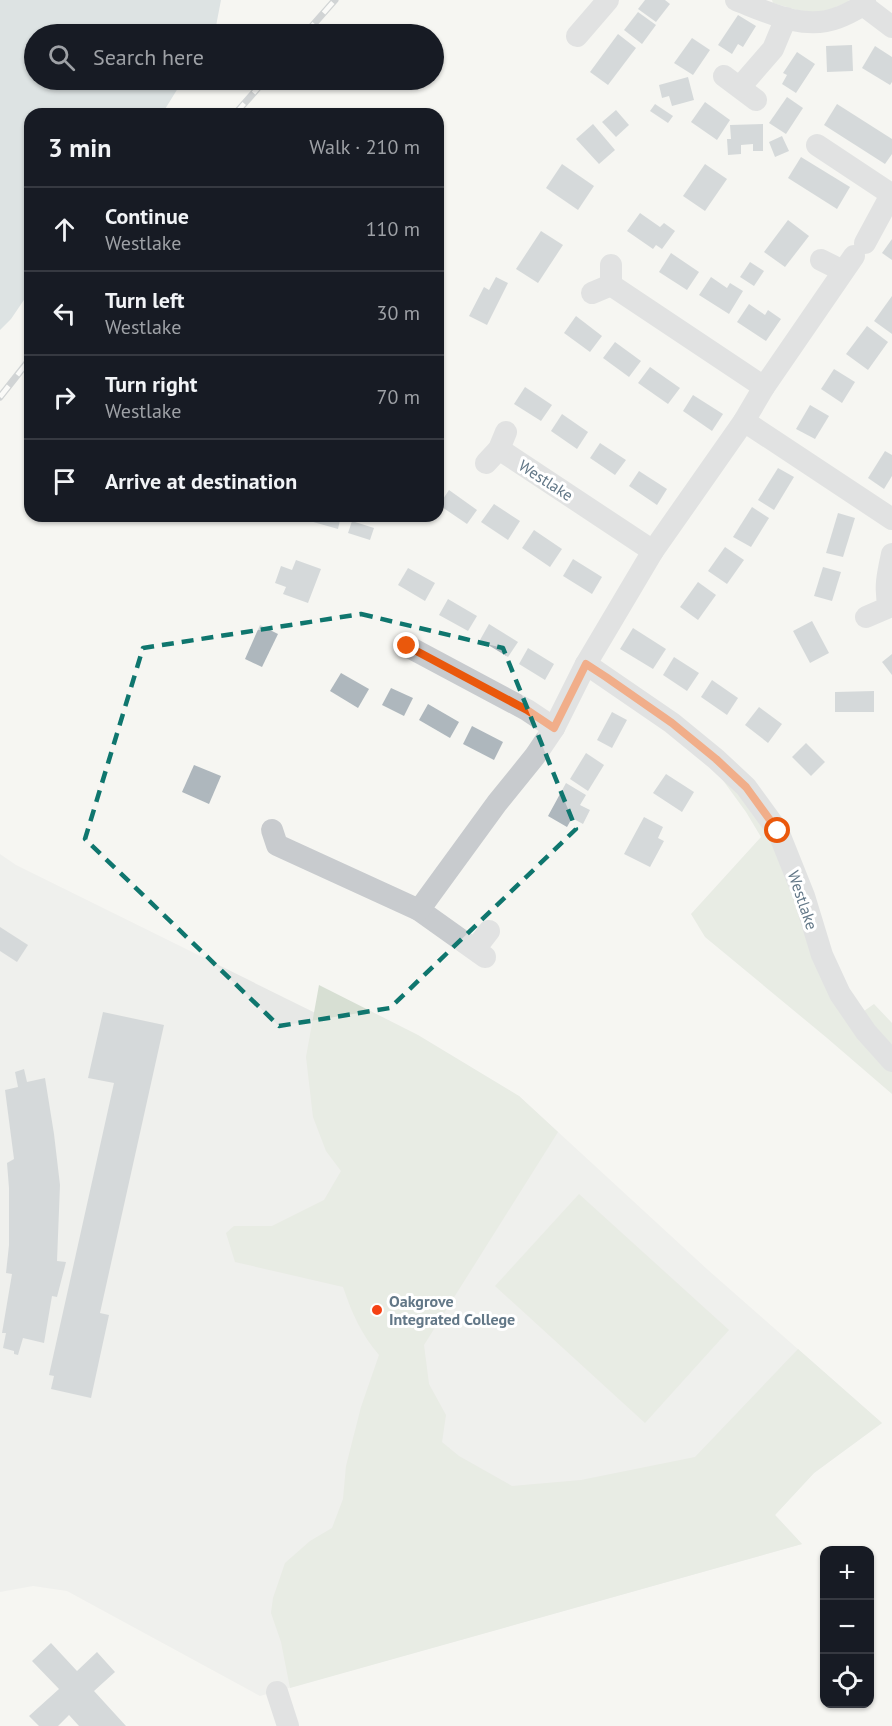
<!DOCTYPE html>
<meta charset="utf-8">
<style>
:root{--surface:#171b24;--page:#20242c;--text:#f1f3f6;--muted:#9ea1a6;--line:#363941}
body{margin:0;font-family:"PT Sans",sans-serif;background:var(--page);color:var(--text)}
.controls{position:absolute;right:18px;bottom:18px;display:grid;overflow:hidden;border-radius:12px;box-shadow:0 2px 4px #0004}
.controls button{width:54px;height:54px;display:grid;place-items:center;padding:0;border:0;border-bottom:2px solid var(--line);background:var(--surface);color:var(--text);font:30px sans-serif}
.stop{position:absolute;width:18px;height:18px;margin:-14px;border:4px solid #ea580c;border-radius:50%;background:#fff}
.stop.end{background:#ea580c;border-color:#fff;box-shadow:0 2px 6px #0008}
.list{margin:0;padding:0;list-style:none}
h2{display:flex;justify-content:space-between;align-items:center;height:78px;margin:0;padding:0 24px;font-size:26px}
h2 small{font-size:20px;font-weight:400;color:var(--muted)}
.list li{display:grid;grid-template-columns:39px 1fr auto;gap:18px;align-items:center;box-sizing:border-box;height:84px;padding:0 24px;border-top:2px solid var(--line)}
.list b{display:block;font-size:22px;white-space:nowrap}
.list p{margin:0;font-size:20px;white-space:nowrap;color:var(--muted)}
.list em{font-size:20px;font-style:normal;color:var(--muted)}
.icon{flex:none;width:33px;height:33px;fill:none;stroke:currentColor;stroke-width:2;stroke-linecap:round;stroke-linejoin:round}
.map{position:relative;flex:none;width:892px;height:1726px;overflow:hidden}
.search{position:absolute;background:var(--surface);box-shadow:0 2px 4px #0004;left:24px;top:24px;width:420px;height:66px;display:flex;align-items:center;gap:15px;box-sizing:border-box;padding:0 21px;border-radius:33px;color:var(--muted);font-size:22px}
.panel{position:absolute;background:var(--surface);box-shadow:0 2px 4px #0004;left:24px;top:108px;width:420px;height:414px;border-radius:18px}
.map>svg:first-child{display:block}
</style>
<div class="map">
<svg width="892" height="1726" viewBox="0 0 892 1726">
<rect width="100%" height="100%" fill="#f6f6f2"/>
<path fill="#e7e8e6" d="M0,854L16,865L364,1037L519,1096L708,1270L882,1423L814,1473L775,1515L802,1544L260,1696L67,1591L33,1586L0,1592Z"/>
<g fill="#d7dfd3">
<path d="M772,0H849L848,2L819,14L797,10L773,3Z"/>
<path d="M706,757L766,824L822,955L864,1011L874,1004L892,1023V1094L827,1038L705,937L691,914L761,837L746,812Z"/>
<path d="M319,985L418,1035L519,1096L558,1132L424,1345L429,1384L446,1415L442,1442L459,1456L512,1486L581,1480L695,1457L798,1349L882,1423L814,1473L775,1515L802,1544L290,1688L281,1642L271,1613L273,1598L285,1563L310,1541L332,1528L343,1499L346,1466L361,1407L379,1355C361,1334 352,1313 343,1287L235,1262L226,1233L234,1226H272L324,1200L341,1171L326,1151L313,1117L306,1057Z"/>
<path d="M579,1194L729,1330L645,1423L495,1286Z"/>
</g>
<path fill="#bfccd1" d="M0,0H221L216,26L211,34H34V80H183L162,114H30V291L11,319L0,330Z"/>
<g fill="#aeb7bd">
<path d="M645,0H665L670,4L656,22L638,9Z"/>
<path d="M638,12L656,25L642,44L624,30Z"/>
<path d="M738,15L756,26L743,47L738,44L732,54L718,45Z"/>
<path d="M618,34L636,48L608,85L590,72Z"/>
<path d="M692,38L710,50L693,75L674,63Z"/>
<path d="M852,45L853,71L827,72L826,46Z"/>
<path d="M875,46L892,57V82L890,85L862,68Z"/>
<path d="M797,52L815,64L796,93L782,84L787,75L783,73Z"/>
<path d="M688,77L694,100L672,106L669,96L662,98L659,85Z"/>
<path d="M787,97L803,108L786,134L769,123Z"/>
<path d="M705,102L730,120L717,140L691,122Z"/>
<path d="M655,104L673,116L668,123L650,111Z"/>
<path d="M837,104L892,139V154L885,164L824,125Z"/>
<path d="M616,110L629,125L616,137L602,122Z"/>
<path d="M593,124L615,150L599,164L576,139Z"/>
<path d="M763,124V151H753V144L741,145V154L728,155L727,139H731L730,125Z"/>
<path d="M782,136L789,151L775,157L769,142Z"/>
<path d="M801,157L850,187L837,209L788,178Z"/>
<path d="M562,164L594,186L578,210L546,188Z"/>
<path d="M705,164L727,179L705,211L683,196Z"/>
<path d="M640,213L660,227L664,223L675,231L662,249L656,245L653,249L627,231Z"/>
<path d="M788,220L809,236L785,267L764,252Z"/>
<path d="M541,231L563,245L538,283L516,269Z"/>
<path d="M892,239V260L882,253Z"/>
<path d="M671,253L699,272L687,290L659,272Z"/>
<path d="M750,262L764,271L754,286L740,277Z"/>
<path d="M496,277L508,283L487,325L469,316L484,287L489,290Z"/>
<path d="M711,277L727,288L730,283L743,291L729,314L699,295Z"/>
<path d="M892,296V334L874,321Z"/>
<path d="M749,304L765,315L768,310L781,319L766,341L737,322Z"/>
<path d="M576,316L602,336L590,352L564,333Z"/>
<path d="M867,326L888,342L868,370L846,354Z"/>
<path d="M615,342L641,361L629,377L603,358Z"/>
<path d="M650,367L680,388L668,404L638,383Z"/>
<path d="M834,369L855,382L842,403L821,389Z"/>
<path d="M525,387L552,405L541,421L514,404Z"/>
<path d="M693,395L723,414L712,431L683,411Z"/>
<path d="M810,405L829,416L815,439L796,429Z"/>
<path d="M562,414L588,432L577,449L551,431Z"/>
<path d="M600,443L626,460L615,475L590,458Z"/>
<path d="M885,451L892,455V476L884,489L868,478Z"/>
<path d="M778,468L794,477L774,510L758,500Z"/>
<path d="M639,471L667,489L657,505L629,486Z"/>
<path d="M449,490L477,510L467,524L439,505Z"/>
<path d="M494,504L520,521L508,540L481,522Z"/>
<path d="M752,507L769,518L751,547L733,537Z"/>
<path d="M838,513L855,518L843,557L826,553Z"/>
<path d="M292,516H341L338,529Z"/>
<path d="M352,521L374,528L370,540L348,533Z"/>
<path d="M534,530L562,549L550,567L522,548Z"/>
<path d="M725,547L744,560L727,584L708,571Z"/>
<path d="M573,559L602,577L592,594L563,576Z"/>
<path d="M296,560L321,569L308,603L283,594L286,587L275,583L281,566L292,570Z"/>
<path d="M823,567L841,572L832,601L814,596Z"/>
<path d="M408,568L435,583L425,601L398,585Z"/>
<path d="M698,582L716,595L698,620L680,607Z"/>
<path d="M448,599L477,616L468,631L439,615Z"/>
<path d="M812,621L829,653L810,663L793,631Z"/>
<path d="M489,624L518,642L508,657L480,640Z"/>
<path d="M260,625L278,634L262,667L245,659Z"/>
<path d="M633,628L666,649L653,669L620,649Z"/>
<path d="M528,648L554,664L545,680L519,664Z"/>
<path d="M892,654V675L882,662Z"/>
<path d="M674,657L699,673L687,691L663,675Z"/>
<path d="M341,673L369,689L358,708L330,691Z"/>
<path d="M712,680L738,698L727,715L701,697Z"/>
<path d="M391,688L413,698L404,716L382,705Z"/>
<path d="M874,691V712H835V692Z"/>
<path d="M428,704L459,722L450,738L419,720Z"/>
<path d="M759,707L782,724L768,743L745,725Z"/>
<path d="M612,712L627,720L612,748L597,740Z"/>
<path d="M472,726L503,742L494,760L463,744Z"/>
<path d="M806,743L825,762L811,776L792,757Z"/>
<path d="M586,753L604,765L588,791L570,779Z"/>
<path d="M194,765L221,776L209,804L182,792Z"/>
<path d="M666,774L694,792L682,812L653,793Z"/>
<path d="M566,783L586,795L580,805L590,810L583,824L572,818L567,827L548,816Z"/>
<path d="M644,817L663,827L658,838L664,841L650,867L624,854Z"/>
<path d="M0,927L28,945L17,962L0,951Z"/>
<path d="M103,1012L164,1025L100,1313L109,1315L91,1398L51,1389L54,1376L49,1375L114,1083L88,1078Z"/>
<path d="M24,1069L27,1082L45,1078L54,1134L60,1185L57,1261L66,1262L57,1297L52,1296L44,1343L23,1338L18,1355L14,1354V1351L3,1348L6,1333H2L12,1274L6,1273L9,1245V1188L7,1163L14,1159L5,1090L18,1087L15,1072Z"/>
<path d="M51,1643L77,1671L97,1652L115,1672L94,1691L126,1726H79L69,1715L58,1726H39L29,1716L59,1689L32,1661Z"/>
</g>
<g fill="none" stroke-linecap="round" stroke-linejoin="round">
<g stroke="#c8cbce" stroke-width="22">
<path d="M736,0C767,12 804,31 837,18C846,15 855,10 863,5L865,0"/>
<path d="M863,5L892,27"/>
<path d="M577,36L608,0"/>
<path d="M724,76L756,100"/>
<path d="M740,87L773,49L786,18"/>
<path d="M817,145L891,194"/>
<path d="M865,243L892,193"/>
<path d="M821,260L843,271"/>
<path d="M611,285L764,387"/>
<path d="M592,293L611,285V265"/>
<path d="M744,421L892,519"/>
<path d="M499,449L653,551"/>
<path d="M486,463L499,449L506,432"/>
<path d="M866,617L889,607C884,589 888,572 892,554"/>
<path d="M407,646L527,710L554,728"/>
<path d="M586,664L672,723L716,759L746,787L778,831L804,896L822,955L840,994L866,1032L892,1061"/>
<path d="M272,830L277,845L419,910L485,957"/>
<path d="M419,910L497,803L535,756L554,728L586,664L653,551L744,421L764,387L854,256"/>
<path d="M475,949L489,931"/>
<path d="M277,1692L288,1726"/>
</g>
<g stroke="#a5acb1" stroke-width="7">
<g id="rail">
<path d="M305,34L335,0"/>
<path d="M235,114L265,80"/>
<path d="M0,397L30,359"/>
</g>
</g>
<use href="#rail" stroke="#fff" stroke-width="4.5" stroke-dasharray="14" stroke-linecap="butt"/>
</g>
<g fill="none" stroke-linecap="round" stroke-linejoin="round">
<path stroke="#ea580c" stroke-width="8" d="M407,646L527,710L554,728L586,664L606,677L672,723L716,759L746,787L778,831"/>
</g>
<path d="M0 0H892V1726H0ZM361,614L503,648L576,829L390,1008L279,1026L85,839L143,648Z" fill="#f6f6f2" fill-opacity=".55" fill-rule="evenodd"/>
<path fill="none" stroke="#0f766e" stroke-width="4.5" stroke-dasharray="12 8" stroke-linejoin="round" d="M361,614L503,648L576,829L390,1008L279,1026L85,839L143,648Z"/>
<circle fill="#f54214" stroke="#fff" stroke-width="2" cx="377" cy="1310" r="6"/>
<g text-anchor="middle" dominant-baseline="central" stroke-width="6" stroke-linejoin="round" paint-order="stroke">
<g font-size="16" fill="#627787" stroke="#fff">
<text transform="translate(546 480) rotate(33)">Westlake</text>
<text transform="translate(803 900) rotate(71)">Westlake</text>
</g>
<g font-size="16" font-weight="bold" fill="#627787" stroke="#fff" text-anchor="start">
<text x="389" y="1301">Oakgrove<tspan x="389" dy="18">Integrated College</tspan></text>
</g>
</g>
</svg>
<div class="controls">
<button>+</button>
<button>−</button>
<button><svg class="icon" aria-label="locate" viewBox="0 0 24 24"><circle cx="12" cy="12" r="6"/><path d="M12 2v4M12 18v4M2 12h4M18 12h4"/></svg></button>
</div>
<div class="stop" style="left:778px;top:831px"></div>
<div class="stop end" style="left:407px;top:646px"></div>
<div class="search"><svg class="icon" aria-label="search" viewBox="0 0 24 24"><circle cx="10" cy="10" r="6"/><path d="M15 15l6 6"/></svg>Search here</div>
<section class="panel">
<h2>3 min<small>Walk · 210 m</small></h2>
<ul class="list">
<li><svg class="icon" aria-label="ahead" viewBox="0 0 24 24"><path d="M12 20V5M6 11l6-6 6 6"/></svg><div><b>Continue</b><p>Westlake</p></div><em>110 m</em></li>
<li><svg class="icon" aria-label="left" viewBox="0 0 24 24"><path d="M17 20v-9H6M10 6l-5 5 5 5"/></svg><div><b>Turn left</b><p>Westlake</p></div><em>30 m</em></li>
<li><svg class="icon" aria-label="right" viewBox="0 0 24 24"><path d="M7 20v-9h11M14 6l5 5-5 5"/></svg><div><b>Turn right</b><p>Westlake</p></div><em>70 m</em></li>
<li><svg class="icon" aria-label="arrive" viewBox="0 0 24 24"><path d="M6 21V4h12l-3 4 3 4H6"/></svg><div><b>Arrive at destination</b></div></li>
</ul>
</section>
</div>
